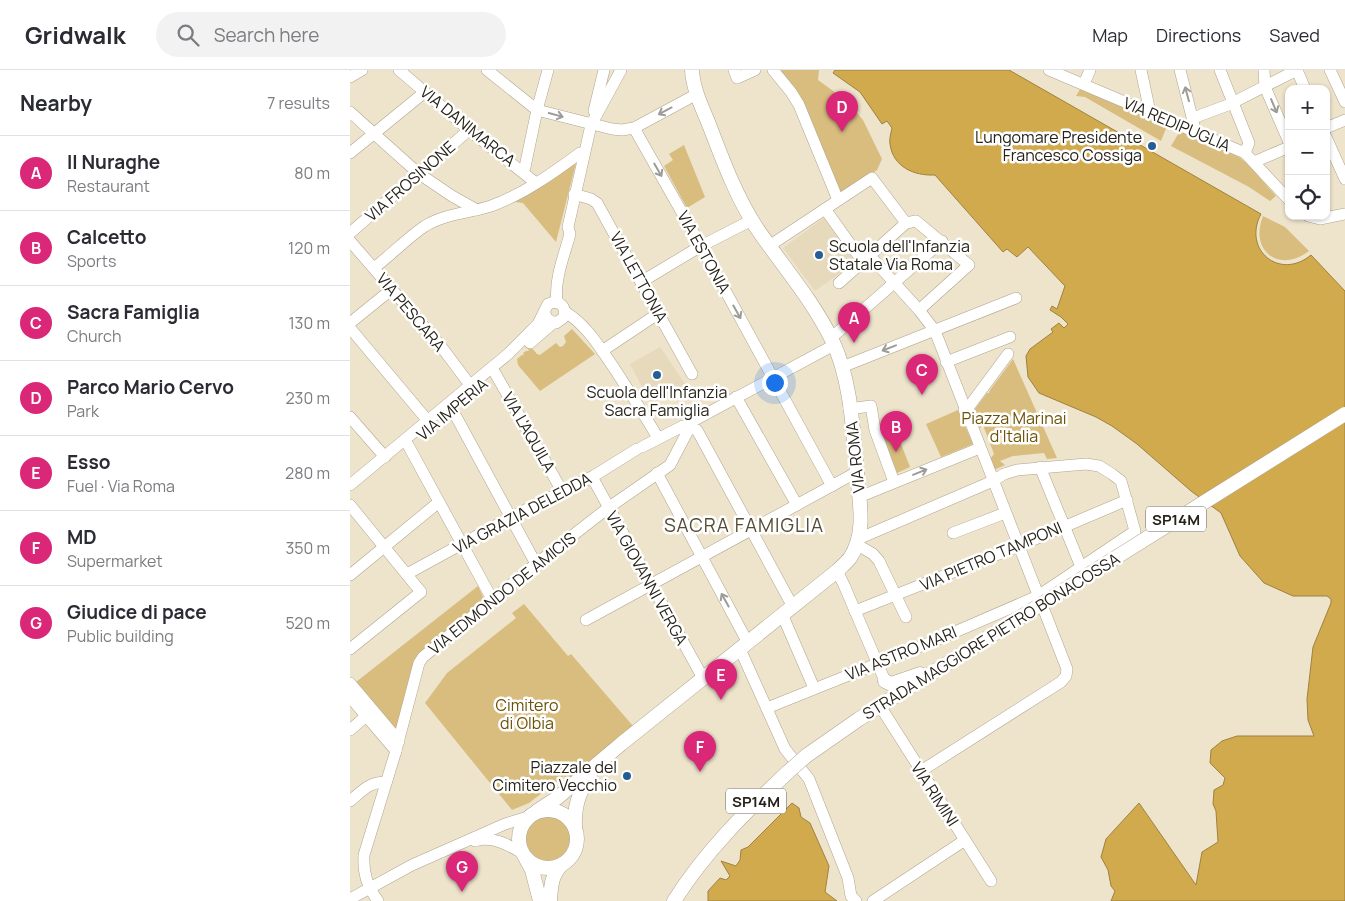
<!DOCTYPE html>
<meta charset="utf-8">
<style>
:root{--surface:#fff;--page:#f2f2f3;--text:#2b2b33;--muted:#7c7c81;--line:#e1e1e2;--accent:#db2777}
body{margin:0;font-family:Manrope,sans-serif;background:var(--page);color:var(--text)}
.controls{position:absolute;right:15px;top:15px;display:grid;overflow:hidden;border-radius:10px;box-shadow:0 1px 4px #0004}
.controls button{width:45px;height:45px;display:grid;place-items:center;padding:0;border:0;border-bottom:1px solid var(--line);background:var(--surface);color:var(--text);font:25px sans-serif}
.you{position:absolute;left:424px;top:312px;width:18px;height:18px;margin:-12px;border:4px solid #fff;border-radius:50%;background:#1a73e8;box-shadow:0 0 0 8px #1a73e833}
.badge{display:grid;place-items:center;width:32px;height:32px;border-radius:50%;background:var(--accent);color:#fff;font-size:16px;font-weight:700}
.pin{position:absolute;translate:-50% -41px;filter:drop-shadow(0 1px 2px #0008)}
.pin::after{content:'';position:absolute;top:26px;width:18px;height:15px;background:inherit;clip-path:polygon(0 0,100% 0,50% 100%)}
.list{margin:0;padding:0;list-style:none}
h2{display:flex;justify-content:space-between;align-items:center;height:65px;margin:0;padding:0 20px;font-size:21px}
h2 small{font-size:16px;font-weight:400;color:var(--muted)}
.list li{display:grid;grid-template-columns:32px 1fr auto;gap:15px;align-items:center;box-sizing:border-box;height:75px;padding:0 20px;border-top:1px solid var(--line)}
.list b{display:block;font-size:19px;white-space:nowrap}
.list p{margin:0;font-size:16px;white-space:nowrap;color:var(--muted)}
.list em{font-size:16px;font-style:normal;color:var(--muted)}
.icon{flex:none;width:28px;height:28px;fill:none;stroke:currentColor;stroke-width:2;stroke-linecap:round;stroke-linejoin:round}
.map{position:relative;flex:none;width:995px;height:831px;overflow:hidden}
header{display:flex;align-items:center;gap:30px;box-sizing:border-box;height:70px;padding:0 25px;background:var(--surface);border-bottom:1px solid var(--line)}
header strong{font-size:24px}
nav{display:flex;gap:28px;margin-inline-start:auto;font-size:18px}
.search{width:350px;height:45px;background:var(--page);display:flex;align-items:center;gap:12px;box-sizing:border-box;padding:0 18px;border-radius:28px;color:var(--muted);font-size:19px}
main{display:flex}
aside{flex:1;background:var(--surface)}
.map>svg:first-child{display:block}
</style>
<header>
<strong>Gridwalk</strong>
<div class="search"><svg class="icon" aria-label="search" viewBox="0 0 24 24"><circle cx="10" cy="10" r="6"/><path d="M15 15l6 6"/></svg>Search here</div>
<nav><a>Map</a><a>Directions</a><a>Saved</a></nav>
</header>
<main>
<aside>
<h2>Nearby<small>7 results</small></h2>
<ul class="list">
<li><span class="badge">A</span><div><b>Il Nuraghe</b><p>Restaurant</p></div><em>80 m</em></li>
<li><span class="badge">B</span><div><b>Calcetto</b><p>Sports</p></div><em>120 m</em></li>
<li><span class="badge">C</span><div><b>Sacra Famiglia</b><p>Church</p></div><em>130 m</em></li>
<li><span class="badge">D</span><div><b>Parco Mario Cervo</b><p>Park</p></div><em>230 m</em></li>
<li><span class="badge">E</span><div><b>Esso</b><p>Fuel · Via Roma</p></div><em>280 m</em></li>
<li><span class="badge">F</span><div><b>MD</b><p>Supermarket</p></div><em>350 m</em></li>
<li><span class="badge">G</span><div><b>Giudice di pace</b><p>Public building</p></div><em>520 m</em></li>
</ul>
</aside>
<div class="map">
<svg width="995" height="831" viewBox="0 0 995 831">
<rect width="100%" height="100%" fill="#eee4cc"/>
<g fill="#e7d9bb">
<path d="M474,148L505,192L465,221L433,178Z"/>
<path d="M310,277L336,315L301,334L280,294Z"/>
</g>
<g fill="#d8bd7f">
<path d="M428,0H469L468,10L497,31L513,50L532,89L527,100L491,123L448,22Z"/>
<path d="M730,19L817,56L811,71L735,27L726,26Z"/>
<path d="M830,61L889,87L898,94L926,126L920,131L899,117L821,76Z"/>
<path d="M334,75L355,127L337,138L314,96L323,90L319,84Z"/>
<path d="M226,93L206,172L173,133L165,132Z"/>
<path d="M913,146L935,157L959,181C929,204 899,181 913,146Z"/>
<path d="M222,259L245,284L190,321L168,295L167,289L172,285H174L173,283L176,281H179L178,279L181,277L187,284L190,285L206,273L210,277L213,276L216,272L214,266Z"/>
<path d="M663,289L707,388L697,389L694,383L663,386L650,391L655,395L644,400L640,389L644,384L633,355L628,360L622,343L637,323H639L640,320Z"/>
<path d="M608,340L623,374L591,387L576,354Z"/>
<path d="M546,361L560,397L547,403L533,367Z"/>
<path d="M128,516L134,529L71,583L48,658L45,659L6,612Z"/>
<path d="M174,534L218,586L221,584L283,656L217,710L214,706L179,733L162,740L75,633L97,603L166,548L162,543Z"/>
<circle cx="197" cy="769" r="25"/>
</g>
<g fill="#d1aa4e" stroke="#9e823e">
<path d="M485,0H659L911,144C892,180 930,211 961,185L995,221V831H761L765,821L761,816L758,800L751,787L756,769L789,733L846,815L852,782L868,772L866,741L863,734L864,720L873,715L875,708L860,693L861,680L872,671L887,666H964L958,650L957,629L963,577L981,533V529L977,526H943L914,513L890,486L871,443L841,421L787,374L762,356L746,347L689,323L678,307L676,286L680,279L703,262L701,259L709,253L714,258L718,254L711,247L700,240L702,236L707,239L715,216L678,177L667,187L657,179L653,182L585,105C564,106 543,97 540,74C539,69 541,63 542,58L537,51L532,54L510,22L483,3Z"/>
<path d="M442,733L449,738L451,747L460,753L479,796L475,822L487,831H358V821L370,808L376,810L380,806L371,791L386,796L390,790L391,780L398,777Z"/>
</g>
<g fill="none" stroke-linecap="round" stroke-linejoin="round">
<g stroke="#aea48e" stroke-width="12">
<g id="minor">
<path d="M49,0L119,60L186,113"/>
<path d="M137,0L187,40L262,59L272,60L284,58L347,24"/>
<path d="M384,0L387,8L405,0"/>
<path d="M423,0L441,22L449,35L488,130"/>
<path d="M699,0L895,83L939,130"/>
<path d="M791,0L800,42"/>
<path d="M830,0L844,55"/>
<path d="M870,0L899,73L895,83"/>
<path d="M914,0L915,17L939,72"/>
<path d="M947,0L955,19"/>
<path d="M980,0L995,32"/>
<path d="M0,7L12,0"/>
<path d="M734,14L740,0"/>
<path d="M244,41L254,0"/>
<path d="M0,42L68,103L102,126L127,140"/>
<path d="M843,48L878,35L947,0"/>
<path d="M284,58L351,176L482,416"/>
<path d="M976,58L995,50"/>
<path d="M976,67L995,109"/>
<path d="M0,83L75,22"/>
<path d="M904,92L939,77"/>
<path d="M173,101L175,97L187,40L198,0"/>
<path d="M224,124L241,129L247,133L342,304"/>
<path d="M475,139L513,192"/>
<path d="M958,146L970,149L995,144"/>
<path d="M0,163L119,60"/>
<path d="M0,171L90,275L120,315"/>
<path d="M419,176L522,108L556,153"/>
<path d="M520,186L569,240L585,261L717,599L716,606L711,612L571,701"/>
<path d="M24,198C41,185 57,168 75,156C94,144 119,143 141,136C172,125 203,103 230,83L234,84"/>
<path d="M291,212L351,176L402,150"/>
<path d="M489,213L556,153L566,151L619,195L569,240"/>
<path d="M207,232C204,210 214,186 220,164L218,157L241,55L271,0"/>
<path d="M215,242C237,255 250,278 264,298C279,321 294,344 308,368"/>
<path d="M0,253L42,219"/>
<path d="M0,258L78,351"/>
<path d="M481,268L592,171"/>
<path d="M180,273L203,253"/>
<path d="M252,281L309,243"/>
<path d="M596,292L660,267"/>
<path d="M492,297L666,228"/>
<path d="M145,303L212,421"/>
<path d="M386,327L447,435"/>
<path d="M102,339L186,494"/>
<path d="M499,339L521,336L525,360L544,412"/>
<path d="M614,340L618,338L658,284"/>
<path d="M0,347L35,387"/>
<path d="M58,375L142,529"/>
<path d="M292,377L333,356L347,360L443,537"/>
<path d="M690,397L731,497"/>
<path d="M307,403L398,573"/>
<path d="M242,407L353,608"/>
<path d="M0,415L158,284L188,254L198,234C209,229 218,237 213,248L206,253L198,250L194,242"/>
<path d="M509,427L630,378"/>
<path d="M0,435L71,522L0,579"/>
<path d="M603,463L655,443"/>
<path d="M506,474L523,484L529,491L556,547"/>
<path d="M487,501L494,515L535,611"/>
<path d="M57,504L161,447L242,407L287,379"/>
<path d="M0,505L89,432"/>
<path d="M505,541L669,476L777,430"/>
<path d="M432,544L464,618"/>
<path d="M236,550L507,402"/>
<path d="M390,579L435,679L459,709L498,808L501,826L506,831"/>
<path d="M0,613L49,671"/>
<path d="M0,627L46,681"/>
<path d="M530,636L641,811"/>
<path d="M417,638L591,568L688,526L785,461L771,411L762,404L749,396L736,394L667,400L654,404L643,411L508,469"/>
<path d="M0,660L21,642"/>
<path d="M0,731C11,722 21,710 36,713"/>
<path d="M125,771C141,765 159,775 172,783"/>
<path d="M0,829L62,795L155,754L178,747"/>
<path d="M28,831C17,816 13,803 14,785L45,684L69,593L73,587L186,494L258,438L320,395L343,351L484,275"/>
<path d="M523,831L615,770"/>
</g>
</g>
<g stroke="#aea48e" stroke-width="15">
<g id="major">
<path d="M535,611L541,614L570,604"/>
<path d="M456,686L509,649L658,555"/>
<circle cx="198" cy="769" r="29"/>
<path d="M187,741L207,728L271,674L487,501C491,497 496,493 500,488C517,463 509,430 507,403C503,360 501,309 482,270C462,229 431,194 406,157C386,126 373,91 360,57C353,39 343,20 342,0"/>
<path d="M225,758C224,738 228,723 240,706"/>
<path d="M176,789L182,800L190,831"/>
<path d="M200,831C201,816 201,806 212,794"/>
<path d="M324,831C355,782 396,741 438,702"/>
</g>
</g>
<use href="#minor" stroke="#fff" stroke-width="11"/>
<use href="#major" stroke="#fff" stroke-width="14"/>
<g stroke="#aea48e" stroke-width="15" stroke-linecap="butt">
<g id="major-bridge">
<path d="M658,555L995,344"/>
<path d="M438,702L456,686"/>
</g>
</g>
<use href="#major-bridge" stroke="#fff" stroke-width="14"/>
</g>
<defs><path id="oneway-shaft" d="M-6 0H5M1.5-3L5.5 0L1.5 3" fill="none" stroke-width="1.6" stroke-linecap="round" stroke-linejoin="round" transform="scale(1.25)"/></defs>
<g stroke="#9e9c98">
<use href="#oneway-shaft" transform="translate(837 24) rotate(-105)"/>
<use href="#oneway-shaft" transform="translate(924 36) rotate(67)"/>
<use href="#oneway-shaft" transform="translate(315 41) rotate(152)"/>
<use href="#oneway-shaft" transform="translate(206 45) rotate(15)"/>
<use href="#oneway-shaft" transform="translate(308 100) rotate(60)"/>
<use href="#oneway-shaft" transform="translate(387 242) rotate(61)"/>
<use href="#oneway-shaft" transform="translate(539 278) rotate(159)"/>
<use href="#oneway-shaft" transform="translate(570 402) rotate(-22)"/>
<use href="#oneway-shaft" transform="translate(375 530) rotate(-119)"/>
</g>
<g fill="#235e95" stroke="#fff" stroke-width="2">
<circle cx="802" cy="76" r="5"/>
<circle cx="469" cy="185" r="5"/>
<circle cx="307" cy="305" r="5"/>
<circle cx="277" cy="706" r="5"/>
</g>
<g text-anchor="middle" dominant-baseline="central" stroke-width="5" stroke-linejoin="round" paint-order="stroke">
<g fill="#fff" stroke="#68655f" stroke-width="1">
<rect x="796" y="436.5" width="60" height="25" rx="4"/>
<rect x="376" y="718.5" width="60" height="25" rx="4"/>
</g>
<g font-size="15" font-weight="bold" fill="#27231a">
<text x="826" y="449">SP14M</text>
<text x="406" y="731">SP14M</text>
</g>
<g font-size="16" fill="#27231a" stroke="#fff">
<text transform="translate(827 54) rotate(23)">VIA REDIPUGLIA</text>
<text transform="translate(118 56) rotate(39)">VIA DANIMARCA</text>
<text transform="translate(60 111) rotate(-41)">VIA FROSINONE</text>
<text transform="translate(354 182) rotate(61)">VIA ESTONIA</text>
<text transform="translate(289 207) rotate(61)">VIA LETTONIA</text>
<text transform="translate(61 242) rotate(50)">VIA PESCARA</text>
<text transform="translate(102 339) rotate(-40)">VIA IMPERIA</text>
<text transform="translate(179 362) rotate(60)">VIA L'AQUILA</text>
<text transform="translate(505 387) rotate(-96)">VIA ROMA</text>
<text transform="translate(172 443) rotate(-28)">VIA GRAZIA DELEDDA</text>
<text transform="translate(641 486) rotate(-23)">VIA PIETRO TAMPONI</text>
<text transform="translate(297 508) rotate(61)">VIA GIOVANNI VERGA</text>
<text transform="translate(152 523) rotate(-39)">VIA EDMONDO DE AMICIS</text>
<text transform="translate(641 566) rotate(-32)">STRADA MAGGIORE PIETRO BONACOSSA</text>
<text transform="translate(551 583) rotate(-22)">VIA ASTRO MARI</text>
<text transform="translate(585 724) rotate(57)">VIA RIMINI</text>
</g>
<g font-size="16" fill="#27231a" stroke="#fff" text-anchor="end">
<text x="792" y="67">Lungomare Presidente<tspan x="792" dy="18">Francesco Cossiga</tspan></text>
<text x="479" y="176" text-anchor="start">Scuola dell'Infanzia<tspan x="479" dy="18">Statale Via Roma</tspan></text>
<text x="307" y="322" text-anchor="middle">Scuola dell'Infanzia<tspan x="307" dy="18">Sacra Famiglia</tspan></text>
<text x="267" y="697">Piazzale del<tspan x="267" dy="18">Cimitero Vecchio</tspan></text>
</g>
<g font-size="16" fill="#6a5105" stroke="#fff">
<text x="664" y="348">Piazza Marinai<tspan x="664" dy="18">d'Italia</tspan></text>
<text x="177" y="635">Cimitero<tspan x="177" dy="18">di Olbia</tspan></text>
</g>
<g font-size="19" letter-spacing="1" fill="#554c38" stroke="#fff">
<text x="394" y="455">SACRA FAMIGLIA</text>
</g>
</g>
</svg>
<div class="controls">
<button>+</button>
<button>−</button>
<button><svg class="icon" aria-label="locate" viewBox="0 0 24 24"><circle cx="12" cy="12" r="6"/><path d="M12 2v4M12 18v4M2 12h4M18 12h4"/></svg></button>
</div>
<div class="you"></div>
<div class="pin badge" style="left:504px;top:273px">A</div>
<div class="pin badge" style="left:546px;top:382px">B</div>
<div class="pin badge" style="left:572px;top:325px">C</div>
<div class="pin badge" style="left:492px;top:62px">D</div>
<div class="pin badge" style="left:371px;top:630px">E</div>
<div class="pin badge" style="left:350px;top:702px">F</div>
<div class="pin badge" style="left:112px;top:822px">G</div>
</div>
</main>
